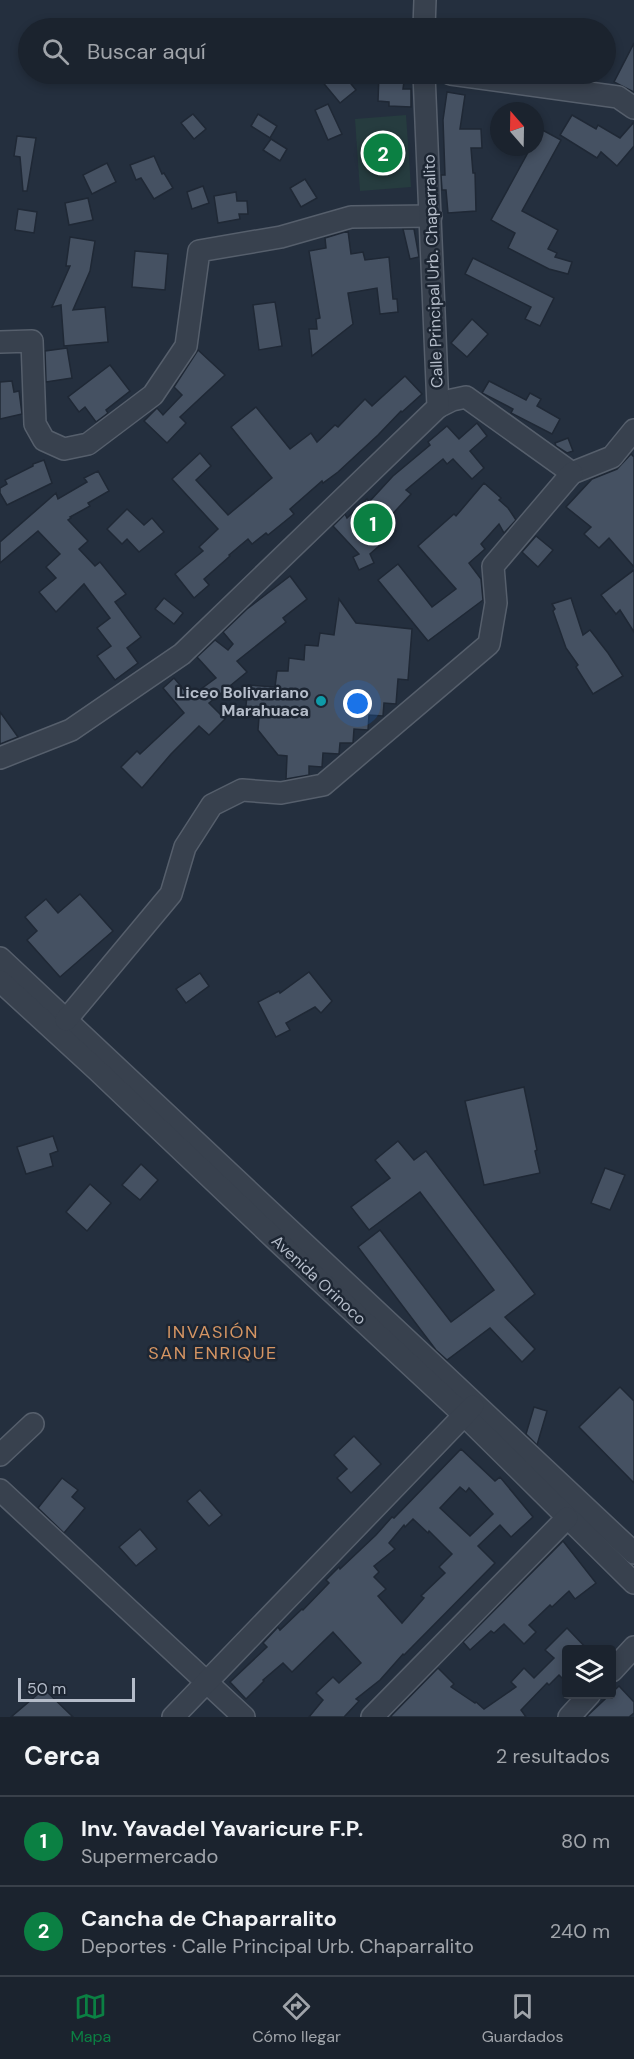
<!DOCTYPE html>
<html lang="es">
<meta charset="utf-8">
<style>
:root{--surface:#1b232e;--page:#242b36;--text:#f1f3f6;--muted:#a0a4aa;--line:#39404a;--accent:#0b8043}
body{margin:0;font-family:"DM Sans",sans-serif;background:var(--page);color:var(--text)}
.controls{position:absolute;right:18px;bottom:18px;display:grid;overflow:hidden;border-radius:6px;box-shadow:0 3px 9px #0003}
.controls button{width:54px;height:54px;display:grid;place-items:center;padding:0;border:0;border-bottom:2px solid var(--line);background:var(--surface);color:var(--text);font:30px sans-serif}
.compass{position:absolute;left:490px;top:102px;width:54px;height:54px;border-radius:50%;background:var(--surface);box-shadow:0 3px 9px #0003;rotate:340deg}
.scale{position:absolute;left:18px;bottom:15px;width:117px;box-sizing:border-box;padding-left:6px;border:3px solid #b4bcc9;border-top:0;font-size:16px;line-height:21px;white-space:nowrap;color:#b4bcc9;-webkit-text-stroke:4px #1d2633;paint-order:stroke}
.you{position:absolute;left:358px;top:704px;width:21px;height:21px;margin:-15px;border:4px solid #fff;border-radius:50%;background:#1a73e8;box-shadow:0 0 0 9px #1a73e833}
.badge{display:grid;place-items:center;width:39px;height:39px;border-radius:50%;background:var(--accent);color:#fff;font-size:20px;font-weight:700}
.pin{position:absolute;translate:-50% -50%;border:3px solid #fff;box-shadow:0 2px 6px #0006}
.list{margin:0;padding:0;list-style:none}
h2{display:flex;justify-content:space-between;align-items:center;height:78px;margin:0;padding:0 24px;font-size:26px}
h2 small{font-size:20px;font-weight:400;color:var(--muted)}
.list li{display:grid;grid-template-columns:39px 1fr auto;gap:18px;align-items:center;box-sizing:border-box;height:90px;padding:0 24px;border-top:2px solid var(--line)}
.list b{display:block;font-size:22px;white-space:nowrap}
.list p{margin:0;font-size:20px;white-space:nowrap;color:var(--muted)}
.list em{font-size:20px;font-style:normal;color:var(--muted)}
.icon{flex:none;width:33px;height:33px;fill:none;stroke:currentColor;stroke-width:2;stroke-linecap:round;stroke-linejoin:round}
.map{position:relative;flex:none;width:634px;height:1717px;overflow:hidden}
.search{position:absolute;background:var(--surface);box-shadow:0 3px 9px #0003;left:18px;right:18px;top:18px;height:66px;display:flex;align-items:center;gap:15px;box-sizing:border-box;padding:0 21px;border-radius:33px;color:var(--muted);font-size:22px}
.sheet{height:258px;background:var(--surface)}
nav{display:flex;justify-content:space-around;align-items:center;box-sizing:border-box;height:84px;border-top:2px solid var(--line);background:var(--surface);font-size:16px;color:var(--muted)}
nav a{display:grid;justify-items:center;gap:3px}
nav .on{color:var(--accent)}
.map>svg:first-child{display:block}
</style>
<div class="map">
<svg width="634" height="1717" viewBox="0 0 634 1717">
<rect width="100%" height="100%" fill="#242f3e"/>
<path fill="#263c3f" d="M406,115L411,187L360,191L355,119Z"/>
<g fill="#455162" stroke="#1f2835" stroke-width="1.5" fill-rule="evenodd">
<path d="M634,43V92L614,82Z"/>
<path d="M316,74H343L356,90L340,103Z"/>
<path d="M379,74H405L403,89H411V107L389,106V102L378,101Z"/>
<path d="M447,92L465,95L460,129H481L482,148H471L473,173H475L476,211L448,213L446,190H442L441,175H445L443,120Z"/>
<path d="M328,104L342,134L328,140L315,110Z"/>
<path d="M193,114L206,129L194,139L181,123Z"/>
<path d="M258,114L277,126L270,138L251,126Z"/>
<path d="M572,115L596,129L598,125L620,138L634,122V146L617,166L601,152L597,158L560,135Z"/>
<path d="M535,126L561,140L522,211L558,230L548,249L557,253L555,257L572,262L568,274L549,269L508,248L515,233L491,220L531,147H535Z"/>
<path d="M17,136L36,138L27,191H23L20,157L14,156Z"/>
<path d="M271,139L287,149L280,161L263,150Z"/>
<path d="M154,156L162,174L164,173L173,188L154,199L141,178L136,180L130,165Z"/>
<path d="M107,163L116,182L92,194L83,175Z"/>
<path d="M305,179L317,198L301,207L290,188Z"/>
<path d="M203,186L209,203L192,209L187,192Z"/>
<path d="M236,192L237,201H247L248,214H239L240,219L218,223L214,196Z"/>
<path d="M88,198L93,220L69,225L65,203Z"/>
<path d="M18,209L37,212L34,233L15,230Z"/>
<path d="M403,229H414L419,257L410,259Z"/>
<path d="M348,231L351,254L363,252L365,260L389,257L393,299H397L398,312L380,314L377,288L348,293L353,324L312,356L309,329H317L316,319L320,318L309,251L326,248L325,238Z"/>
<path d="M70,237L95,241L90,271L73,310L105,307L108,342L64,346L61,305L52,307L70,266H66Z"/>
<path d="M135,251L168,254L165,290L132,287Z"/>
<path d="M473,258L554,298L540,326L525,319L531,307L465,274Z"/>
<path d="M275,302L282,346L259,350L253,305Z"/>
<path d="M472,319L488,334L467,357L451,343Z"/>
<path d="M67,348L72,378L46,382L45,351Z"/>
<path d="M198,350L225,375L180,417L186,423L167,443L144,421L157,408L163,415L182,395L174,387Z"/>
<path d="M110,365L130,391L106,410L108,413L96,422L85,407L79,412L68,397Z"/>
<path d="M405,376L422,394L402,412L401,411L378,435L338,472L323,483L322,481L290,509L294,514L268,535L266,533L252,544L248,539L229,555L230,556L204,579L209,585L194,598L175,574L203,551L199,547L218,529L172,479L200,453L211,466L196,480L228,515L272,478L231,427L256,407L290,449L311,433L317,442L335,425L338,427L365,399L372,406Z"/>
<path d="M12,381L14,392L19,391L22,414L0,419V382Z"/>
<path d="M489,381L526,400L530,393L541,399L537,406L560,419L552,434L511,413L513,409L482,393Z"/>
<path d="M477,423L487,436L470,451L484,468L472,479L453,459L447,464L443,459L406,490L411,494L386,521L396,531L370,554L374,563L359,570L353,557L359,554L333,526L345,514L347,518L367,499L369,502L393,476L430,445L428,442L447,426L459,439Z"/>
<path d="M568,438L573,451L567,453L556,446L555,443Z"/>
<path d="M631,454L634,457V567L609,538L599,548L584,534L591,527L566,507L592,479L617,469Z"/>
<path d="M44,460L52,483L7,505L0,493V488L7,484L5,480L33,466V464Z"/>
<path d="M98,471L109,491L88,503L90,506L70,517L71,518L68,520L88,541L79,549L95,566L100,562L126,594L115,602L141,637L127,648L138,663L115,680L97,656L111,646L97,628L110,618L84,584L56,612L39,592L56,578L46,567L60,554L38,531L0,563V542L56,493L58,499L87,482L84,478Z"/>
<path d="M484,483L501,498L499,500L508,508L516,520L504,533L499,524L481,544L485,549L469,563L481,579L483,600L428,641L378,580L398,564L432,607L456,589L418,546L454,514L456,516Z"/>
<path d="M127,509L144,525L152,518L164,532L139,552L127,539L122,544L107,529Z"/>
<path d="M536,536L553,550L538,567L522,552Z"/>
<path d="M634,570V632L620,610L616,614L601,595Z"/>
<path d="M290,576L307,599L283,618L286,622L237,661L247,672L209,703L225,719L209,735L199,726L171,754L142,788L121,767L137,751L140,754L184,713L163,688L174,678L190,697L216,678L197,657L215,640L228,650L233,644L223,632L247,609Z"/>
<path d="M164,598L183,613L174,624L155,609Z"/>
<path d="M571,598L583,635L590,630L608,653L623,676L593,694L576,667L578,665L566,648L553,611L555,609L552,604Z"/>
<path d="M339,599L356,623L412,629L408,680L398,679L396,704L384,703L383,716L369,715L368,730L354,729L353,743H340L339,754L323,753L322,767L309,766V775L286,779L287,756L278,755L258,730L259,717L245,716L248,685L275,687L277,671H288L289,658L304,660L305,645L318,646L320,633L334,635Z"/>
<path d="M0,712L18,737L0,744Z"/>
<path d="M80,894L113,931L60,977L27,940L37,931L25,917L46,899L58,913Z"/>
<path d="M309,972L332,1001L321,1013L315,1007L286,1023L290,1030L276,1037L258,1002L279,991L280,993Z"/>
<path d="M200,973L209,986L186,1003L176,989Z"/>
<path d="M524,1087L537,1150L535,1151L540,1173L484,1185L465,1101Z"/>
<path d="M53,1136L58,1151L50,1154L53,1166L26,1174L17,1147Z"/>
<path d="M398,1141L414,1160L426,1151L535,1294L505,1317L535,1349L522,1362L490,1328L447,1360L436,1350L358,1247L380,1230L451,1322L494,1290L420,1192L369,1230L351,1207L390,1178L375,1160Z"/>
<path d="M141,1164L158,1180L140,1200L122,1185Z"/>
<path d="M605,1168L625,1175L610,1210L591,1203Z"/>
<path d="M90,1184L111,1203L87,1231L66,1212Z"/>
<path d="M620,1387L634,1401V1483L579,1427Z"/>
<path d="M534,1407L547,1411L537,1445L526,1434Z"/>
<path d="M354,1436L381,1464L351,1493L337,1478L347,1469L334,1455Z"/>
<path d="M461,1449L495,1481L500,1477L533,1517L511,1537L500,1525L478,1546L495,1563L404,1655L403,1654L380,1680L356,1699L359,1701L344,1717H309L323,1700L316,1693L333,1677L339,1683L361,1663L333,1632L292,1672L283,1663L263,1680L264,1681L246,1699L230,1682L267,1647L263,1643L278,1627L280,1630L302,1609L303,1610L329,1583L326,1580L339,1567L340,1569L376,1535L392,1517L394,1518ZM460,1487L466,1492L469,1488L493,1514L470,1536L440,1508ZM413,1519L428,1533L429,1531L452,1554L439,1567L445,1573L421,1596L424,1598L402,1623L378,1596L386,1589L374,1577L379,1572L374,1566L395,1549L389,1543L404,1525L405,1527Z"/>
<path d="M62,1478L78,1490L72,1497L85,1508L64,1533L38,1508Z"/>
<path d="M200,1490L222,1515L209,1526L187,1501Z"/>
<path d="M140,1529L157,1549L136,1566L119,1547Z"/>
<path d="M563,1541L596,1583L575,1599L569,1591L552,1607L550,1605L529,1625L536,1632L524,1644L504,1624L494,1633L491,1631L470,1650L463,1642Z"/>
<path d="M567,1628L588,1650H567V1683L559,1675L549,1685L547,1683L521,1710L526,1717H390L438,1668L454,1684L451,1687L475,1703L476,1702L484,1709L516,1687L511,1682L524,1668L534,1678L554,1658L545,1650Z"/>
<path d="M619,1686L634,1702V1713L629,1717H586Z"/>
<path d="M44,1689L73,1717H11Z"/>
</g>
<g fill="none" stroke-linecap="round" stroke-linejoin="round">
<g stroke="#565f6c" stroke-width="24">
<g id="minor">
<path d="M424,28L425,0"/>
<path d="M451,74L618,97L634,108"/>
<path d="M0,342L32,341L35,424L44,440L64,449L88,444L153,395L186,346L199,251L281,237L351,217L431,216"/>
<path d="M438,407L452,400L466,397L572,473L612,457L634,430"/>
<path d="M0,758L71,730L182,654L438,407L424,74"/>
<path d="M0,958L634,1553"/>
<path d="M0,981L97,1070L277,1241L464,1415L634,1583"/>
<path d="M66,1020L171,894L185,847L212,805L242,790L281,793L323,785L489,644L496,603L493,566L572,473"/>
<path d="M0,1455L33,1424"/>
<path d="M0,1490L244,1717"/>
<path d="M612,1671L634,1647"/>
<path d="M173,1717L473,1406"/>
<path d="M372,1717L567,1518"/>
<path d="M569,1717L590,1694"/>
</g>
</g>
<use href="#minor" stroke="#38414e" stroke-width="21"/>
</g>
<circle fill="#0f9aa8" stroke="#1d2633" stroke-width="2" cx="321" cy="701" r="6"/>
<g text-anchor="middle" dominant-baseline="central" stroke-width="5" stroke-linejoin="round" paint-order="stroke">
<g font-size="16" fill="#b4bcc9" stroke="#1d2633">
<text transform="translate(433 271) rotate(-92)">Calle Principal Urb. Chaparralito</text>
<text transform="translate(319 1280) rotate(43)">Avenida Orinoco</text>
</g>
<g font-size="16" font-weight="bold" fill="#b4bcc9" stroke="#1d2633" text-anchor="end">
<text x="309" y="692">Liceo Bolivariano<tspan x="309" dy="18">Marahuaca</tspan></text>
</g>
<g font-size="18" letter-spacing="1.5" fill="#d59563" stroke="#1d2633">
<text x="213" y="1332">INVASIÓN<tspan x="213" dy="21">SAN ENRIQUE</tspan></text>
</g>
</g>
</svg>
<div class="controls">
<button><svg class="icon" aria-label="layers" viewBox="0 0 24 24"><path d="M12 4l9 5-9 5-9-5zM3 14l9 5 9-5"/></svg></button>
</div>
<svg class="compass" viewBox="-18 -18 36 36"><path d="M0-13l5 13h-10z" fill="#e53935"/><path d="M0 13l5-13h-10z" fill="#a0a4aa"/></svg>
<div class="scale">50 m</div>
<div class="you"></div>
<div class="pin badge" style="left:373px;top:523px">1</div>
<div class="pin badge" style="left:383px;top:153px">2</div>
<div class="search"><svg class="icon" aria-label="search" viewBox="0 0 24 24"><circle cx="10" cy="10" r="6"/><path d="M15 15l6 6"/></svg>Buscar aquí</div>
</div>
<section class="sheet">
<h2>Cerca<small>2 resultados</small></h2>
<ul class="list">
<li><span class="badge">1</span><div><b>Inv. Yavadel Yavaricure F.P.</b><p>Supermercado</p></div><em>80 m</em></li>
<li><span class="badge">2</span><div><b>Cancha de Chaparralito</b><p>Deportes · Calle Principal Urb. Chaparralito</p></div><em>240 m</em></li>
</ul>
</section>
<nav>
<a class="on"><svg class="icon" aria-label="map" viewBox="0 0 24 24"><path d="M3 6l6-2 6 2 6-2v14l-6 2-6-2-6 2zM9 4v14M15 6v14"/></svg>Mapa</a>
<a><svg class="icon" aria-label="directions" viewBox="0 0 24 24"><path d="M12 3l9 9-9 9-9-9zM9 14v-3h6M13 9l2 2-2 2"/></svg>Cómo llegar</a>
<a><svg class="icon" aria-label="saved" viewBox="0 0 24 24"><path d="M7 4h10v16l-5-4-5 4z"/></svg>Guardados</a>
</nav>
